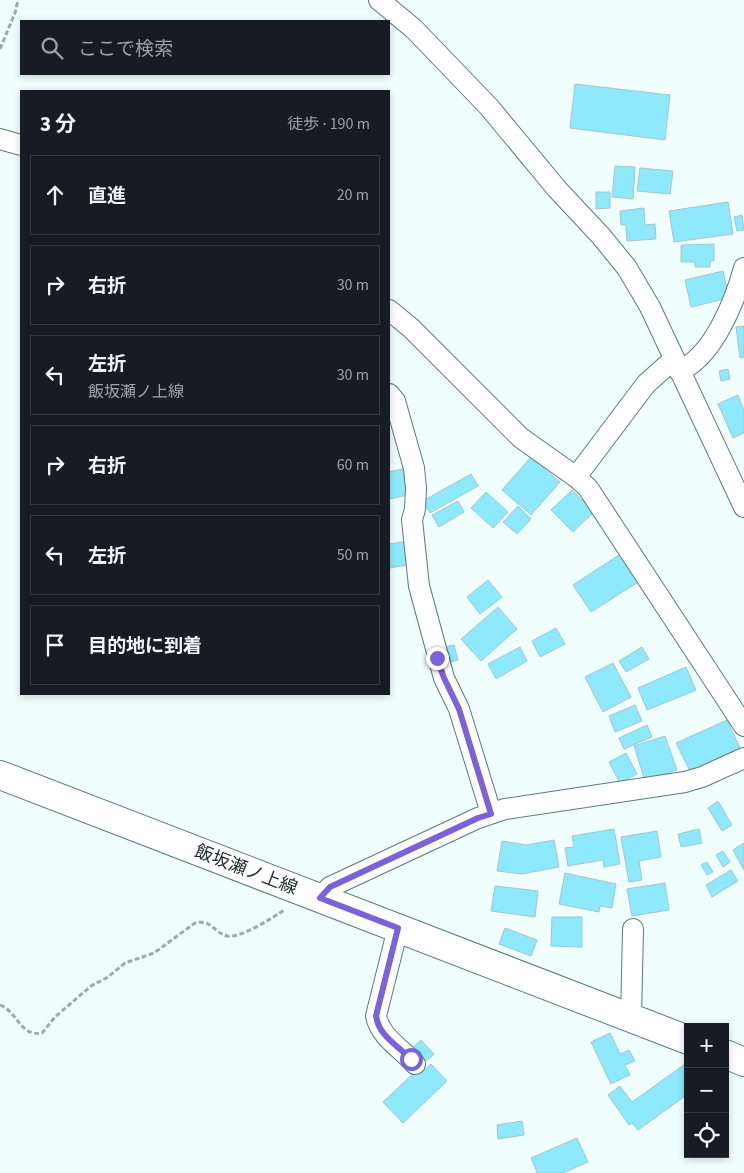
<!DOCTYPE html>
<html lang="ja">
<meta charset="utf-8">
<style>
:root{--surface:#171b24;--page:#20242c;--text:#f1f3f6;--muted:#9ea1a6;--line:#363941}
body{margin:0;font-family:"Source Sans 3","Noto Sans JP",sans-serif;background:var(--page);color:var(--text)}
.controls{position:absolute;right:15px;bottom:15px;display:grid;overflow:hidden;border-radius:0px;box-shadow:0 2px 8px #0003}
.controls button{width:45px;height:45px;display:grid;place-items:center;padding:0;border:0;border-bottom:1px solid var(--line);background:var(--surface);color:var(--text);font:25px sans-serif}
.stop{position:absolute;width:15px;height:15px;margin:-11px;border:4px solid #7a62dd;border-radius:50%;background:#fff}
.stop.end{background:#7a62dd;border-color:#fff;box-shadow:0 1px 5px #0008}
.list{margin:0;padding:0;list-style:none}
h2{display:flex;justify-content:space-between;align-items:center;height:65px;margin:0;padding:0 20px;font-size:21px}
h2 small{font-size:16px;font-weight:400;color:var(--muted)}
.list li{display:grid;grid-template-columns:32px 1fr auto;gap:15px;align-items:center;box-sizing:border-box;height:80px;margin:0 10px 10px;padding:0 10px;border:1px solid var(--line);border-radius:0px}
.list b{display:block;font-size:19px;white-space:nowrap}
.list p{margin:0;font-size:16px;white-space:nowrap;color:var(--muted)}
.list em{font-size:16px;font-style:normal;color:var(--muted)}
.icon{flex:none;width:28px;height:28px;fill:none;stroke:currentColor;stroke-width:2;stroke-linecap:round;stroke-linejoin:round}
.map{position:relative;flex:none;width:744px;height:1173px;overflow:hidden}
.search{position:absolute;background:var(--surface);box-shadow:0 2px 8px #0003;left:20px;top:20px;width:370px;height:55px;display:flex;align-items:center;gap:12px;box-sizing:border-box;padding:0 18px;border-radius:0px;color:var(--muted);font-size:19px}
.panel{position:absolute;background:var(--surface);box-shadow:0 2px 8px #0003;left:20px;top:90px;width:370px;height:605px;border-radius:0px}
.map>svg:first-child{display:block}
</style>
<div class="map">
<svg width="744" height="1173" viewBox="0 0 744 1173">
<rect width="100%" height="100%" fill="#f0fffe"/>
<g fill="#8fe9fd" stroke="#a3c5ce">
<path d="M575,84L670,95L665,140L570,128Z"/>
<path d="M615,166L635,167L633,199L612,197Z"/>
<path d="M640,168L673,171L670,194L637,191Z"/>
<path d="M596,192H610V208L596,209Z"/>
<path d="M728,202L733,234L674,242L669,211Z"/>
<path d="M644,208L645,225L655,224L656,239L627,241L626,225H621L620,211Z"/>
<path d="M742,215L744,230L737,231L734,217Z"/>
<path d="M714,244V261H710V267H695V262H681V245Z"/>
<path d="M723,271L729,298L691,307L685,280Z"/>
<path d="M744,326V357L740,358L736,327Z"/>
<path d="M728,369L730,379L721,381L719,371Z"/>
<path d="M738,395L744,410V433L733,438L718,404Z"/>
<path d="M531,457L560,482L531,515L502,490Z"/>
<path d="M402,469L408,495L389,499V472Z"/>
<path d="M471,474L478,486L430,513L423,501Z"/>
<path d="M572,490L594,512L573,532L551,510Z"/>
<path d="M486,492L508,512L493,528L471,508Z"/>
<path d="M458,501L464,512L439,527L432,515Z"/>
<path d="M518,506L531,519L517,534L503,522Z"/>
<path d="M408,541L413,564L390,568L389,544Z"/>
<path d="M622,553L640,581L591,612L573,585Z"/>
<path d="M488,580L502,597L480,614L467,597Z"/>
<path d="M498,607L517,629L481,661L461,639Z"/>
<path d="M556,628L565,644L540,657L532,641Z"/>
<path d="M454,645L458,660L445,664L441,648Z"/>
<path d="M520,647L527,661L496,679L488,664Z"/>
<path d="M642,647L649,659L626,672L619,661Z"/>
<path d="M613,663L631,697L603,712L585,677Z"/>
<path d="M686,667L696,690L647,710L638,688Z"/>
<path d="M635,705L642,721L615,732L609,716Z"/>
<path d="M727,720L740,748L690,771L676,743Z"/>
<path d="M647,725L652,737L624,749L619,738Z"/>
<path d="M665,736L677,770L645,781L634,746Z"/>
<path d="M626,753L637,774L620,783L609,762Z"/>
<path d="M718,801L732,825L722,831L708,808Z"/>
<path d="M614,829L620,864L604,867L603,860L568,866L565,848L574,847L572,836Z"/>
<path d="M699,829L702,843L681,847L678,834Z"/>
<path d="M657,831L661,857L639,861L642,880L629,882L621,837Z"/>
<path d="M554,840L559,867L522,874L497,871L502,841L526,845Z"/>
<path d="M744,843V870L733,850Z"/>
<path d="M723,851L730,862L723,867L716,855Z"/>
<path d="M707,862L713,872L707,875L701,865Z"/>
<path d="M731,870L738,881L712,897L706,885Z"/>
<path d="M565,873L616,884L612,908L600,906L599,912L559,904Z"/>
<path d="M665,883L669,910L632,916L627,889Z"/>
<path d="M495,886L538,891L535,917L491,911Z"/>
<path d="M552,917H582V947L551,946Z"/>
<path d="M505,928L537,940L531,956L499,944Z"/>
<path d="M610,1033L620,1054L629,1050L635,1061L625,1065L630,1075L611,1084L591,1042Z"/>
<path d="M421,1040L434,1054L423,1064L410,1050Z"/>
<path d="M688,1062V1094L638,1130L632,1123L629,1125L608,1095L620,1086L632,1102Z"/>
<path d="M431,1064L447,1081L403,1123L383,1102L419,1068L422,1072Z"/>
<path d="M522,1121L524,1135L498,1139L497,1125Z"/>
<path d="M577,1138L588,1162L563,1173H535L537,1172L531,1158Z"/>
</g>
<g fill="none" stroke-linecap="round" stroke-linejoin="round">
<g stroke="#597b7b" stroke-width="22">
<g id="street">
<path d="M379,0L414,29L489,107L557,189L601,236L627,268L650,307L744,507"/>
<path d="M0,139L21,145"/>
<path d="M389,310L411,328L521,438L576,477L588,488L744,726"/>
<path d="M679,371C713,357 735,301 744,268"/>
<path d="M389,394L395,401L414,468L416,488L415,509L412,520L419,586L444,678L459,709L491,813"/>
<path d="M576,477L646,384L674,359"/>
<path d="M320,898L330,887L478,818L505,809L685,782L702,777L744,758"/>
<path d="M398,928L376,1016C380,1037 401,1048 415,1064"/>
<path d="M631,1018L633,929"/>
</g>
</g>
<g stroke="#597b7b" stroke-width="30">
<g id="secondary">
<path d="M0,775L688,1040"/>
<path d="M725,1054L744,1062"/>
</g>
</g>
<g stroke="#9dacab" stroke-width="3" stroke-dasharray="5 2.5" stroke-linecap="butt">
<path d="M0,49L15,13L18,0"/>
<path d="M0,1005C18,1012 20,1037 42,1033L55,1017L91,986L108,977L125,963L154,953L195,923C212,919 213,932 227,936C239,939 273,918 284,910"/>
</g>
<use href="#street" stroke="#fff" stroke-width="20"/>
<use href="#secondary" stroke="#fff" stroke-width="28"/>
</g>
<g fill="none" stroke-linecap="round" stroke-linejoin="round">
<path stroke="#7a62dd" stroke-width="6" d="M411,1059C397,1045 379,1036 376,1016L398,928L320,898L330,887L478,818L491,814L459,709L444,678L437,658"/>
</g>
<g text-anchor="middle" dominant-baseline="central" stroke-width="4" stroke-linejoin="round" paint-order="stroke">
<g font-size="18" fill="#1d2b2b" stroke="#fff">
<text transform="translate(246 870) rotate(21)">飯坂瀬ノ上線</text>
</g>
</g>
</svg>
<div class="controls">
<button>+</button>
<button>−</button>
<button><svg class="icon" aria-label="locate" viewBox="0 0 24 24"><circle cx="12" cy="12" r="6"/><path d="M12 2v4M12 18v4M2 12h4M18 12h4"/></svg></button>
</div>
<div class="stop" style="left:411px;top:1059px"></div>
<div class="stop end" style="left:437px;top:658px"></div>
<div class="search"><svg class="icon" aria-label="search" viewBox="0 0 24 24"><circle cx="10" cy="10" r="6"/><path d="M15 15l6 6"/></svg>ここで検索</div>
<section class="panel">
<h2>3 分<small>徒歩 · 190 m</small></h2>
<ul class="list">
<li><svg class="icon" aria-label="ahead" viewBox="0 0 24 24"><path d="M12 20V5M6 11l6-6 6 6"/></svg><div><b>直進</b></div><em>20 m</em></li>
<li><svg class="icon" aria-label="right" viewBox="0 0 24 24"><path d="M7 20v-9h11M14 6l5 5-5 5"/></svg><div><b>右折</b></div><em>30 m</em></li>
<li><svg class="icon" aria-label="left" viewBox="0 0 24 24"><path d="M17 20v-9H6M10 6l-5 5 5 5"/></svg><div><b>左折</b><p>飯坂瀬ノ上線</p></div><em>30 m</em></li>
<li><svg class="icon" aria-label="right" viewBox="0 0 24 24"><path d="M7 20v-9h11M14 6l5 5-5 5"/></svg><div><b>右折</b></div><em>60 m</em></li>
<li><svg class="icon" aria-label="left" viewBox="0 0 24 24"><path d="M17 20v-9H6M10 6l-5 5 5 5"/></svg><div><b>左折</b></div><em>50 m</em></li>
<li><svg class="icon" aria-label="arrive" viewBox="0 0 24 24"><path d="M6 21V4h12l-3 4 3 4H6"/></svg><div><b>目的地に到着</b></div></li>
</ul>
</section>
</div>
